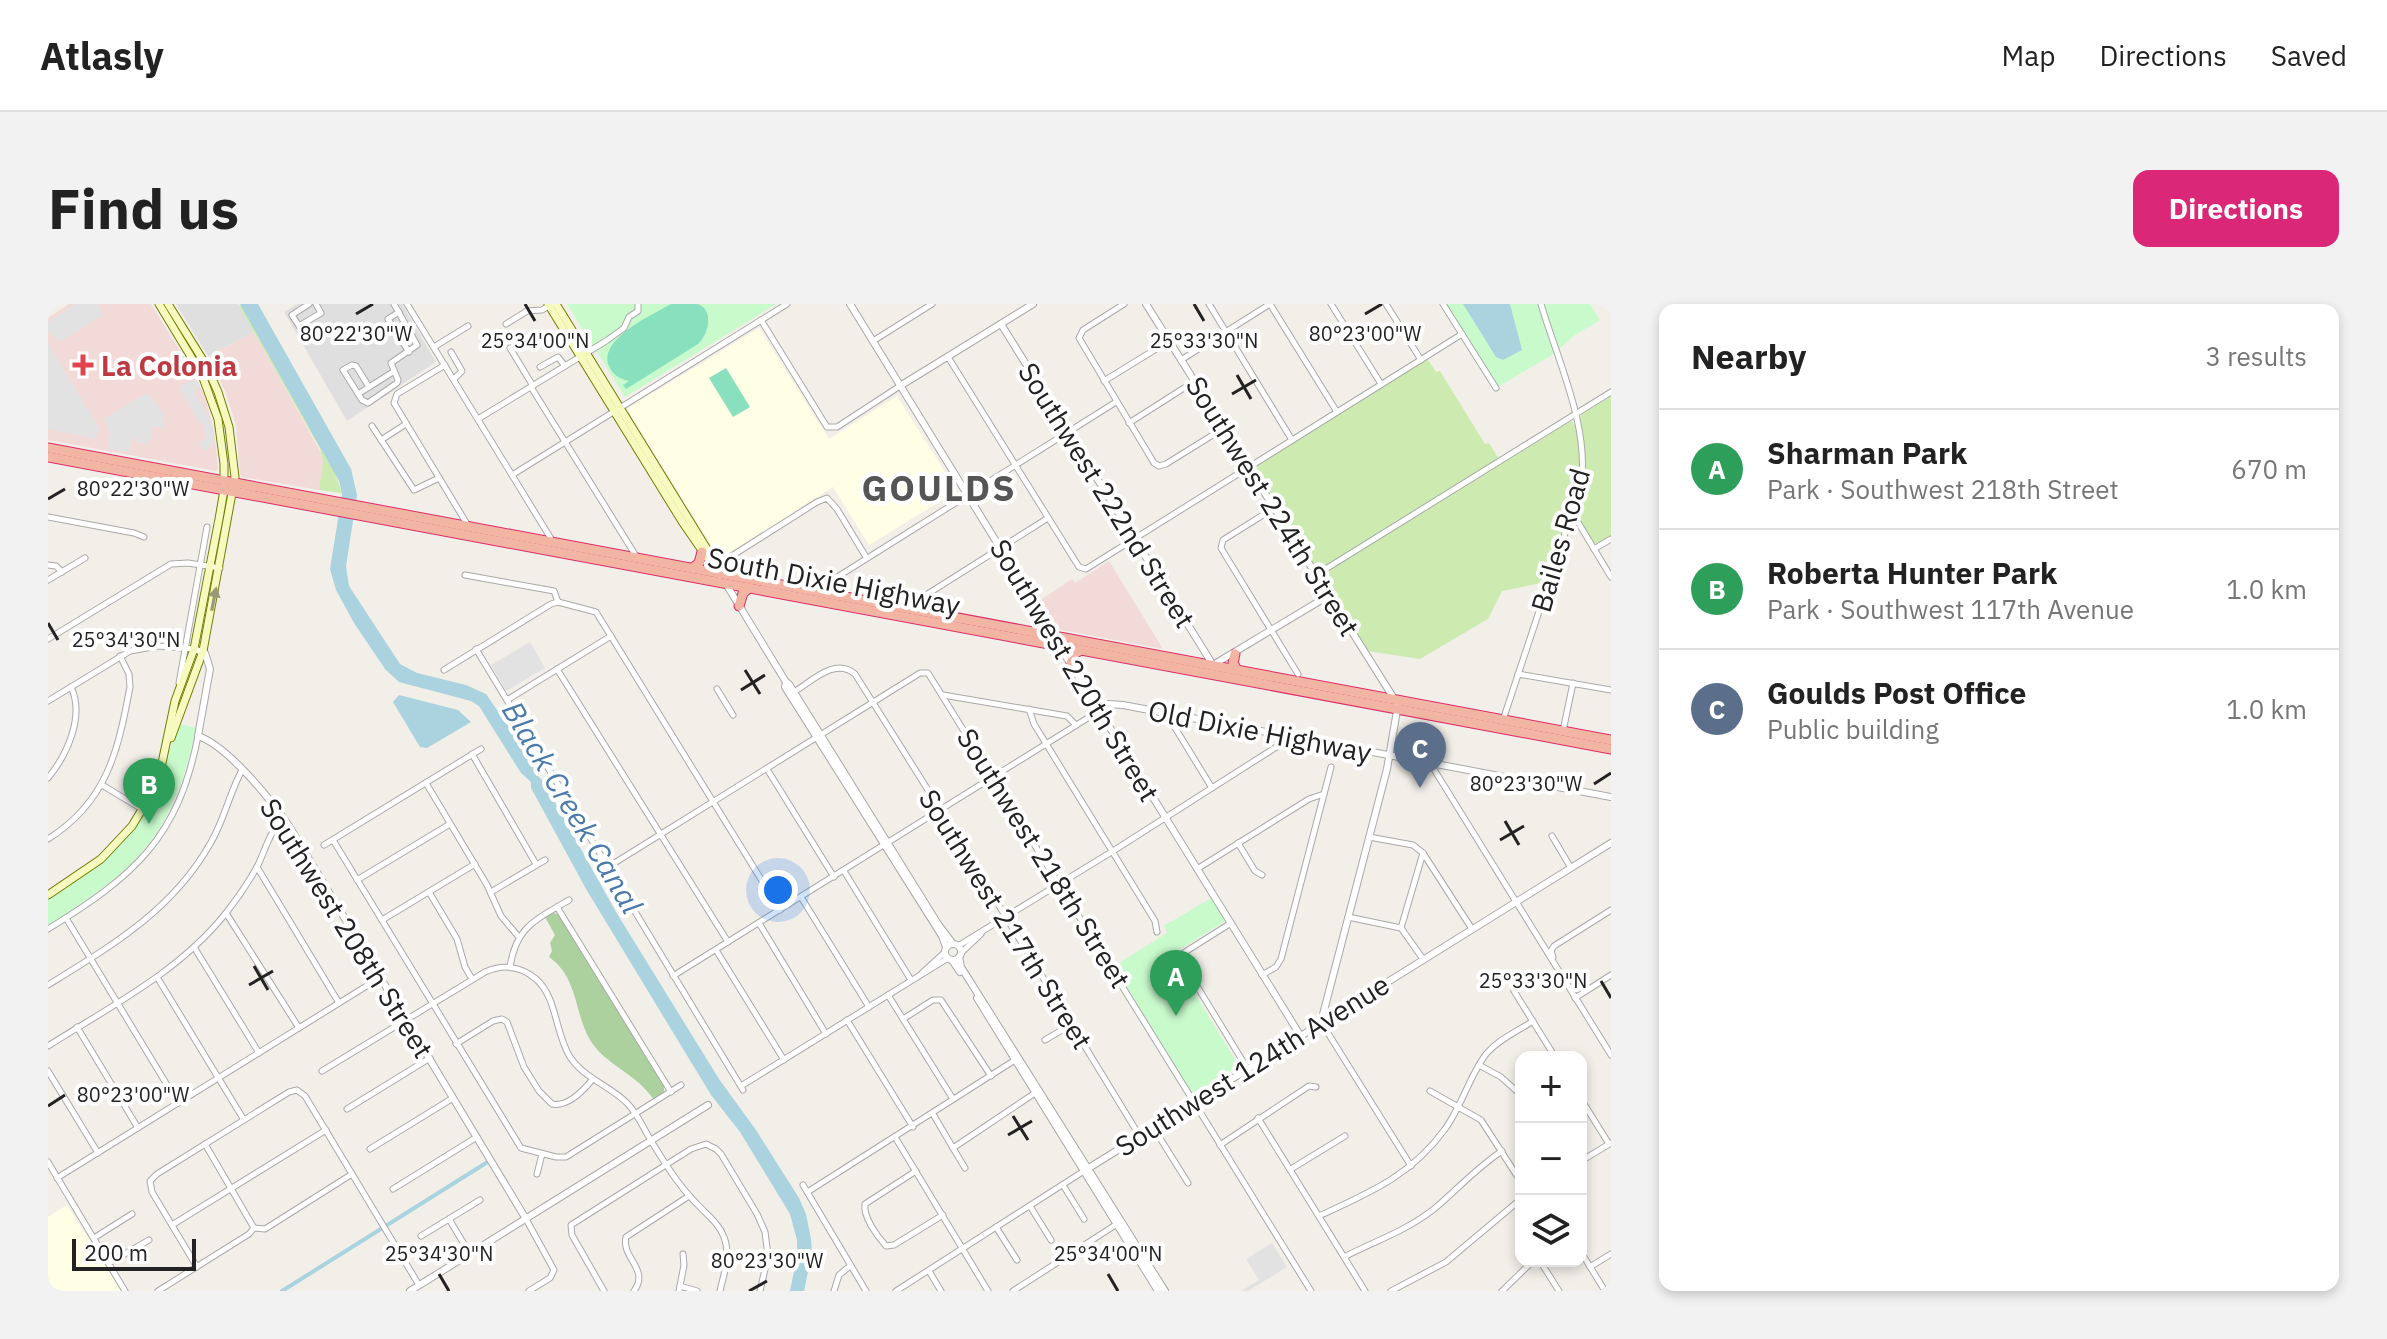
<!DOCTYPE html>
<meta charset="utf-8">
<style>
:root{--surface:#fff;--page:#f2f2f2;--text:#222;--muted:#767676;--line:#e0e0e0;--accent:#db2777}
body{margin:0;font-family:"IBM Plex Sans",sans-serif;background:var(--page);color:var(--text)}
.controls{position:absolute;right:24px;bottom:24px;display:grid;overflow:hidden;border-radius:16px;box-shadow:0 4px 12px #0003}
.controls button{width:72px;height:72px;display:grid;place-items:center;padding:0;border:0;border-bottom:2px solid var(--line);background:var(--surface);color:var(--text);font:40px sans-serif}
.scale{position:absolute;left:24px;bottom:20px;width:124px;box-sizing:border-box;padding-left:8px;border:4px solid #222;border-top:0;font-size:22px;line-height:28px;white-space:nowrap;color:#222;-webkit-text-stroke:6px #fff;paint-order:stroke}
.you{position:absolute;left:730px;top:586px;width:28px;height:28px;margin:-20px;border:6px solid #fff;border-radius:50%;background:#1a73e8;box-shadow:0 0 0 12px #1a73e833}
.badge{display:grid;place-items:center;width:52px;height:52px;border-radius:50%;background:var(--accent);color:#fff;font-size:26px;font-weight:700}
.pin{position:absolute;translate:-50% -66px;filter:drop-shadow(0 2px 4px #0008)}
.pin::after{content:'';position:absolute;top:42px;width:28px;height:24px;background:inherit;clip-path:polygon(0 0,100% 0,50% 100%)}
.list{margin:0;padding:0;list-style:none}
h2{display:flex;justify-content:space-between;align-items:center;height:104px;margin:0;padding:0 32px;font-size:34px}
h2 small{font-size:26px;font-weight:400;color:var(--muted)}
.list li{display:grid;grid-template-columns:52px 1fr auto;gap:24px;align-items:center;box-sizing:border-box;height:120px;padding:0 32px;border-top:2px solid var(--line)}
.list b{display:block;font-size:30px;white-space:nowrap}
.list p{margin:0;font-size:26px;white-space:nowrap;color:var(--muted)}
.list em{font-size:26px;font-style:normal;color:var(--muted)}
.icon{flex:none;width:44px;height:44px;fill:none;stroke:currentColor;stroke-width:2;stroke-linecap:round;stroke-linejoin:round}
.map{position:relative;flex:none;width:1563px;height:987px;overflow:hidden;border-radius:16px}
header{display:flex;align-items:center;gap:48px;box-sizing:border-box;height:112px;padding:0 40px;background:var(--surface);border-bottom:2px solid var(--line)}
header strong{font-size:38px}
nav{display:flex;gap:44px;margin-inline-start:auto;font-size:28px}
.intro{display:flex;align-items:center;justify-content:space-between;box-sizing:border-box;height:192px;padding:0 48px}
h1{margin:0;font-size:56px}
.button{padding:20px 36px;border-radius:16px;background:var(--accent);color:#fff;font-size:28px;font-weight:700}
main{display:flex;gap:48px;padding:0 48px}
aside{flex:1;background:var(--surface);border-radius:16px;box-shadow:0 4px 12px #0003}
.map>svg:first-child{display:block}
</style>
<header>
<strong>Atlasly</strong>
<nav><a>Map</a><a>Directions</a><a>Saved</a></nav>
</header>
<div class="intro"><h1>Find us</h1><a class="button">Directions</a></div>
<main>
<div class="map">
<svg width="1563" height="987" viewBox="0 0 1563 987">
<rect width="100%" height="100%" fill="#f2efe9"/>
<g fill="#e0dfdf">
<path d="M128,0H190L206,28L160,52Z"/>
<path d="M249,0H354L388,58L299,117L236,8Z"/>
</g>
<g fill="#f2dad9">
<path d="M21,0H103L145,68L157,93L166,126L170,164L168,167L0,136V14Z"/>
<path d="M206,28L273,149L275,157L271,186L194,173L192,170L188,121L177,87L160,52Z"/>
<path d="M1061,257L1115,345L1008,325L991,297L1024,275L1027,279Z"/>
</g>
<g fill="#ffffe5">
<path d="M711,24L781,135L849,92L909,187L821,241L785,183L676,252L669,251L579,105Z"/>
<path d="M19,901L73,987H0V913Z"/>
</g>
<g fill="#cdebb0">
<path d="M190,0L196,4L287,169L294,189L271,186L275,157L272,145Z"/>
<path d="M1379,54L1388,68L1392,67L1437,140L1441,139L1453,158L1522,116C1553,141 1509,246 1499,278L1454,287L1440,315L1372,355L1319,347L1206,166L1209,161Z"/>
<path d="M1563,91V233L1550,240L1545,238L1529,212L1528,204L1538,160L1531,117L1534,109Z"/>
</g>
<path fill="#add19e" d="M506,609L512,611L616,782V788L606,796C588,769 556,760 542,736C526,708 530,673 501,653L504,647L502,639L507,631L497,613Z"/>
<g fill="#c8facc">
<path d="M519,0H728L577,93Z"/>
<path d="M1396,0H1542L1552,16L1527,31L1504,51L1448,84Z"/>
<path d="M131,420L148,424C125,531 90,565 0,621V594L46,564L62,550L110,479Z"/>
<path d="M1163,594L1177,617L1123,651L1191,762L1145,791L1066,662L1119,629L1116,622Z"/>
</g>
<g fill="#88e0be">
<path d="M623,0C630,0 643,0 650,0C667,7 660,31 650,40L578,85L575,81L581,77C572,75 565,71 561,62C550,35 604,11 623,0Z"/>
<path d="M678,64L702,103L685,113L661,74Z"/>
</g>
<g fill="#e2e2e2">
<path d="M28,0H50L55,11L11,38L0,27V18Z"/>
<path d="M0,40L51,124L48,135L0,125Z"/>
<path d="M144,76L150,78L152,82L146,88L163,116L160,118H163L167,138L157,147L150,139L158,134L155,119L153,121L132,87L133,83Z"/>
<path d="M99,89L115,109L116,124L105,122L101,141L88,138V135L84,134L81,148L60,145L61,128L56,115Z"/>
<path d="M482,338L497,364L458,387L443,361Z"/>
<path d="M1224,939L1239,963L1200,987H1193L1211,976L1198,955Z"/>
</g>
<g fill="#aad3df">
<path d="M192,0H210L303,165L309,191L298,262L301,282L352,360L369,369L418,381L438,390L486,459V468L495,477L568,608L671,775L708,826L751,894L758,910L763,935L764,949L756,987H742L749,953V936L742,910L692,828L663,791L538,585L483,484V478L473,469L431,402L423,397L351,378L337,365L306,319L288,286L282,265L294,190L291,177Z"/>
<path d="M1415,0H1462L1474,46L1455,56L1448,53Z"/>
<path d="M351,391L410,406L423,418L379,444L372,443L345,398Z"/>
</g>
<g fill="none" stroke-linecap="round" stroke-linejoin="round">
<path stroke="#aad3df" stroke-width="4" d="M234,987L438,859"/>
<g stroke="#a9a9a9" stroke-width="7">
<g id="minor">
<path d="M261,0L244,11L251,22L273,9L268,0"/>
<path d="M359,0L505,238"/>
<path d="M1076,0L1035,26L1031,34L1106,159L1111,162L1118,160L1176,124"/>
<path d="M1161,0L1244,136"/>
<path d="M1283,0L1333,80"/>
<path d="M1338,0L1373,56"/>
<path d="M1395,0L1448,84"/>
<path d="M351,8L340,15L361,48"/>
<path d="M713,16L779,123H789L852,82"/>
<path d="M458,20L479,7L494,6L504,0"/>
<path d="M825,37L884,0"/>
<path d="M386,43L420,22"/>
<path d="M462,44L485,82"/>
<path d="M403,48L414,67L406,75"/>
<path d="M900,53L1031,263L1038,265L1414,30"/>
<path d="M1133,56L1222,0L1289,108"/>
<path d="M397,61L349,90L346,99L419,220"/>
<path d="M492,63L510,53L517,62"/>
<path d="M1056,77L1121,37"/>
<path d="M321,83L308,62L304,61L295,66L314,96L320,99L349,79L350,76L343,59L369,41L346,0"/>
<path d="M483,83L588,252"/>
<path d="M310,90L345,68"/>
<path d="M430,115L558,37L576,24L581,13L590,7V0"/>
<path d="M1081,119L1147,77"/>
<path d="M324,122L366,186L391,174"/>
<path d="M333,136L358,120"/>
<path d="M464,171L739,0"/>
<path d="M1226,204L1175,236L1173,244L1250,370"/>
<path d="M1525,210L1563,273"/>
<path d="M0,213L86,229L96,233"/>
<path d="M1546,245L1563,235"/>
<path d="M667,258L682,253L769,198L779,194L789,205L818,253"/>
<path d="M0,261L8,262L14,268"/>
<path d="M417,271L506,287L510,298"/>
<path d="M1268,271L1563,88"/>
<path d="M0,276L37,254"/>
<path d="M767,287L1068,98"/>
<path d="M510,298L548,308L732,606"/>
<path d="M859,303L1000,214"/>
<path d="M0,335L123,260L140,259L172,264"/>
<path d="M428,345L695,786"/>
<path d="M509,365L680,638"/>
<path d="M396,366L503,300L510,298"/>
<path d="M1470,370L1563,386"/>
<path d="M131,379L159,223"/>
<path d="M669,385L685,411"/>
<path d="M746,388C764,377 787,353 807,370L897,513L1091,831"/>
<path d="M895,391L1019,412L1028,421"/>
<path d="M459,396L563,332"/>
<path d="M0,397L82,347L110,342L146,345"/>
<path d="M981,405L986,420L1107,617L1109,628"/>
<path d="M1118,409L1164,484"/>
<path d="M1455,416L1533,181C1542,123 1509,55 1493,0"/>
<path d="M1515,427L1525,379"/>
<path d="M424,450L488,560"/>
<path d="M719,465L786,573"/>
<path d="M1387,467L1563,751"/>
<path d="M0,474C19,451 37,412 23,383"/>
<path d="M378,479L439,581L453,612L470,632"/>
<path d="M54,481L94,505"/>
<path d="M1504,532L1523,564"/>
<path d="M1321,533L1365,541L1375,549L1424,625"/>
<path d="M0,535C59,498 70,447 82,383L81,370L72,352"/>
<path d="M285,536L473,844L508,853H518L633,781"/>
<path d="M1190,539L1207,567L1214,571"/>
<path d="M276,541L433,445"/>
<path d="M209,563L291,699"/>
<path d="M560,563L872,369H880L1263,987"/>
<path d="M1149,565L1261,495L1276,490"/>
<path d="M796,567L863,676"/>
<path d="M309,576L402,520"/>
<path d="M381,588L409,635L417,663L424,675"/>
<path d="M443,588L497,556"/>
<path d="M753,593L821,703"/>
<path d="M509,603L623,788"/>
<path d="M178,609L251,724"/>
<path d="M1300,613L1353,624L1375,655"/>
<path d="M18,614L130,799"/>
<path d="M334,616L427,560"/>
<path d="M711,619L778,730"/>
<path d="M1183,619L1137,648L1133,656L1199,764"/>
<path d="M1353,624L1375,549"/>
<path d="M0,625C86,572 130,535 150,432"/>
<path d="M910,642L1065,547L1244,433"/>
<path d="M146,643L211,749"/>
<path d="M668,646L736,756"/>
<path d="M913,649L933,630"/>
<path d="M1505,653L1503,647L1506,642L1563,606"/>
<path d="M462,663C468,622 488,616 521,596"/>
<path d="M874,669L897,648"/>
<path d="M1214,671L1228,663L1233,655L1283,463"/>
<path d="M625,672L1051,407"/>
<path d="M109,673L196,816"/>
<path d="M0,681C63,642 124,607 162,540C176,517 181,490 194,466"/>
<path d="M1466,687L1507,753"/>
<path d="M840,691L905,795"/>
<path d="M1527,694L1563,671"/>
<path d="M855,715L885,696H893L943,772"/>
<path d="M799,716L865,823"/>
<path d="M1273,718L1363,862"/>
<path d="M29,723L90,824"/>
<path d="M997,736L1024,720"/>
<path d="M408,740L445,717L454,715L459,718L476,763L491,787L504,800C519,803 535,787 544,776"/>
<path d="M0,742C63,702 131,668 178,609C189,595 200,579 209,563C217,547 222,526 235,515"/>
<path d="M1431,761L1453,773L1473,791"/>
<path d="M0,767L50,849"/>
<path d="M274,767L437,668C455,660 473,662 488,675C509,693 507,729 522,753C537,775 561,781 579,799C589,809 595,823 602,835C616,858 630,881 649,900C658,910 671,919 676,933C683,951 676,969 672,987"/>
<path d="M693,782L900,654"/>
<path d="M1382,787L1433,816L1473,878"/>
<path d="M1533,795L1561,840"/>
<path d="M299,805L382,754"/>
<path d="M885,810L905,844L987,789"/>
<path d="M1210,814L1317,987"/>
<path d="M1105,823L1140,879"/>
<path d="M847,833L940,987"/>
<path d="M157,840L206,924"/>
<path d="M1172,841L1261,782L1268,783"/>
<path d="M905,844L917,864"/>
<path d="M322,845L405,794"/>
<path d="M1533,857L1563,839"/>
<path d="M0,858L77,987"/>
<path d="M1243,865L1297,832"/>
<path d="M868,867L817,900C815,913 829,932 838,942L846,941L895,911"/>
<path d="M489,870L494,850"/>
<path d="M9,874L333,673"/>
<path d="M755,881L818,987"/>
<path d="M1015,881L1036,915"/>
<path d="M345,885L429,833"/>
<path d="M761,887L967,756"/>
<path d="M982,902L1003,936"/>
<path d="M1271,912C1321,889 1363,872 1397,825C1414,802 1423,768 1439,749C1451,735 1470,727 1485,717"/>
<path d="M401,915L422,950"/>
<path d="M478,915L506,966L502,974L481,987"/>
<path d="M124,921L278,826"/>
<path d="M948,923L969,956"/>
<path d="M49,932L84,910"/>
<path d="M373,932L432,896"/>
<path d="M1533,948L1557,987"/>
<path d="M1296,953C1327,937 1358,927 1386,905C1409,886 1428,864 1454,847"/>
<path d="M1492,957L1511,987"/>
<path d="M61,959L101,936"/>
<path d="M149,963L104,888L102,877L109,870L241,788L249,786L257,792L371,981"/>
<path d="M1542,963L1563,950"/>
<path d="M881,967L893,987"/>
<path d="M632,982L649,987"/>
<path d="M110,987L201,930L206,924L217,925L304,870"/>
<path d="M556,987L524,931L523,921L643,845L658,840L668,845L673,850L709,910L717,928L720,952L712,987"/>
<path d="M586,987C602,965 573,954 578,933L641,892"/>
<path d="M631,987L636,961L635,950"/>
<path d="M786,987L791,971L802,962"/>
<path d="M848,987L1036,867"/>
<path d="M965,987L1069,920"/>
<path d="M1343,987L1398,958L1473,895"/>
<path d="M1454,987L1485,957"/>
</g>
</g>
<g stroke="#a9a9a9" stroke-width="8">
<g id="tertiary">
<path d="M802,0L1007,333"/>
<path d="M1098,0L1350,401L1339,465L1273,718"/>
<path d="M953,20L1165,361L1280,292"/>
<path d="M852,82L985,0"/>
<path d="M678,280L738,378L741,380L890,620L905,640"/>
<path d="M1012,343L1252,731"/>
<path d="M146,345L157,349L162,365L150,432C180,442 223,496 241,522L478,915"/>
<path d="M738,378L737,383L894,632L898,643"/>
<path d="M1051,407L1060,400L1075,401L1563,493"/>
<circle cx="905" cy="648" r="8"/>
<path d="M911,653L913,663L1117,987"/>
<path d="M904,656L912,668"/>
<path d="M929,694L1110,987"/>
<path d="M1036,867L1563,539"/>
<path d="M362,987L660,801"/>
</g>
</g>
<g stroke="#707d05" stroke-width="9">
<g id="secondary">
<path d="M120,0L158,61L170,88L181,123L187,173L155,347L123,434"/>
<path d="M500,0L635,219L669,268"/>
<path d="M508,0L667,258L672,271"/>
<path d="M0,591L53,555L84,522L102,492L114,459L127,397L146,345L171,215L176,186V160L170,115L154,71L111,0"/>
</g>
</g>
<g stroke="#dc2a67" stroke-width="11">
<g id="trunk">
<path d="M0,144L1563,436"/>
<path d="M0,153L1563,445"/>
<path d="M645,264L651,259L654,248"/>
<path d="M784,275L783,284L788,291"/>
<path d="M691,302L695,289L701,284"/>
<path d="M986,328L993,322L996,314"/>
<path d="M1187,350L1185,359L1189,366"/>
<path d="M1023,360L1026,350L1033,346"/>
</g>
</g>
<use href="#minor" stroke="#fff" stroke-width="5"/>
<use href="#tertiary" stroke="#fff" stroke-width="6"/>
<use href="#secondary" stroke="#f7fabf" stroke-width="7"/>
<use href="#trunk" stroke="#f2b4a3" stroke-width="9"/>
</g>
<defs><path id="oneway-solid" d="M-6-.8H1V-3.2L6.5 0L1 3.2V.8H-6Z" transform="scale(2)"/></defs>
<use fill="#979978" href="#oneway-solid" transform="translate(166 295) rotate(-79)"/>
<path fill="none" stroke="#222" stroke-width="3" d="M477,0L487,17M1146,0L1156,17M308,10L325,0M1317,10L1334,0M1189,71L1203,95M1184,90L1208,76M0,195L17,185M0,319L10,336M697,366L712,390M693,386L717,371M1546,480L1563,469M1457,517L1471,541M1452,536L1476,522M206,662L220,686M1553,677L1563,694M201,681L225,667M0,802L17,791M965,812L980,836M960,831L984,817M391,970L401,987M1060,970L1070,987M701,987L719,977"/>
<path fill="#e0444e" stroke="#fff" stroke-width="3" d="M31 49h8v8h8v8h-8v8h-8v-8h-8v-8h8z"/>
<g text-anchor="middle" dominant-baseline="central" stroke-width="8" stroke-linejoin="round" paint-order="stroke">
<g font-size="28" font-weight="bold" fill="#be3a42" stroke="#fff" text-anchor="start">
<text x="53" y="61">La Colonia</text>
</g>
<g font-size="28" fill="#222" stroke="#fff">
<text transform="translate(1059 191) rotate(58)">Southwest 222nd Street</text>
<text transform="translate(1225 202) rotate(58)">Southwest 224th Street</text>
<text transform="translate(1512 236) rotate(-74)">Bailes Road</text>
<text transform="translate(786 277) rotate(11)">South Dixie Highway</text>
<text transform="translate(1027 366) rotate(59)">Southwest 220th Street</text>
<text transform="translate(1212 427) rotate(11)">Old Dixie Highway</text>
<text transform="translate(996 554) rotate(58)">Southwest 218th Street</text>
<text transform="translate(958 615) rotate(58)">Southwest 217th Street</text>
<text transform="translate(299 624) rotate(58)">Southwest 208th Street</text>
<text transform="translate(1204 761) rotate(-32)">Southwest 124th Avenue</text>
</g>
<g font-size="30" font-style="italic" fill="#4a7aab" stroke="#fff">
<text transform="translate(525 503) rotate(59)">Black Creek Canal</text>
</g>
<g font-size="36" font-weight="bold" letter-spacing="2" fill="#555" stroke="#fff">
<text x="891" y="183">GOULDS</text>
</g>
</g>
<g font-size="20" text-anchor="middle" fill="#222" stroke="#fff" stroke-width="8" stroke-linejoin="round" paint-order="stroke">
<text x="308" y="37">80°22'30"W</text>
<text x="1317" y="37">80°23'00"W</text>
<text x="487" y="44">25°34'00"N</text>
<text x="1156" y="44">25°33'30"N</text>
<text x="85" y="192">80°22'30"W</text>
<text x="78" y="343">25°34'30"N</text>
<text x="1478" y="487">80°23'30"W</text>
<text x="1485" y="684">25°33'30"N</text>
<text x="85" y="798">80°23'00"W</text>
<text x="391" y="957">25°34'30"N</text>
<text x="1060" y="957">25°34'00"N</text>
<text x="719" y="964">80°23'30"W</text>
</g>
</svg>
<div class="controls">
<button>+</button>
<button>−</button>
<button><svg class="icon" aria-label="layers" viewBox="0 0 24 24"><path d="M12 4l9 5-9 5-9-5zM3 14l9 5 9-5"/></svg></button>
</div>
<div class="scale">200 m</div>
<div class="you"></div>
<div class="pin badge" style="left:1128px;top:712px;background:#2e9e5b">A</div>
<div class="pin badge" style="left:101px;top:520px;background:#2e9e5b">B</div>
<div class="pin badge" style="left:1372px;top:484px;background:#5c6f8a">C</div>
</div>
<aside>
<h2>Nearby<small>3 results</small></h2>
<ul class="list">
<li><span class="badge" style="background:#2e9e5b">A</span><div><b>Sharman Park</b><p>Park · Southwest 218th Street</p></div><em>670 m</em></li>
<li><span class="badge" style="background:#2e9e5b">B</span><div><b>Roberta Hunter Park</b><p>Park · Southwest 117th Avenue</p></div><em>1.0 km</em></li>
<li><span class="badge" style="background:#5c6f8a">C</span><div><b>Goulds Post Office</b><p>Public building</p></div><em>1.0 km</em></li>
</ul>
</aside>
</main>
